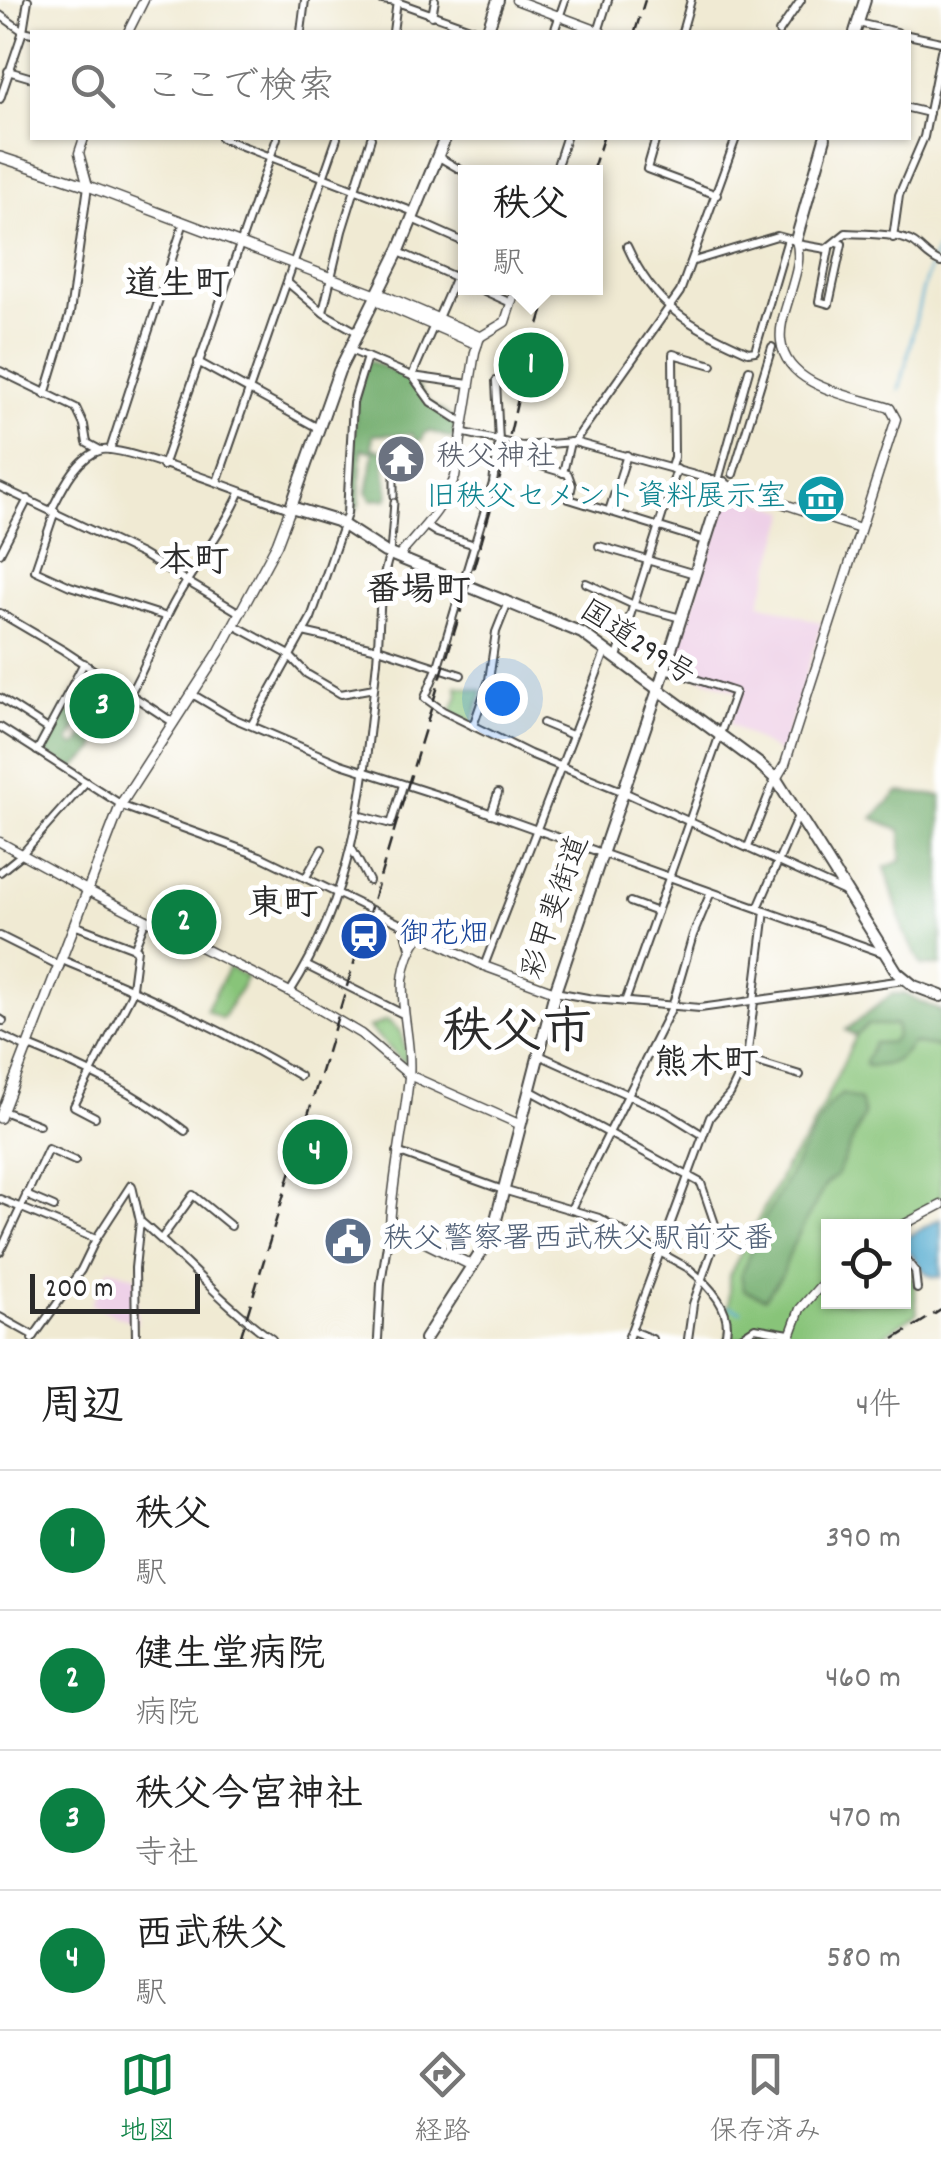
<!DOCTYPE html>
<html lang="ja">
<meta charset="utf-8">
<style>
:root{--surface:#fff;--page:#f2f2f2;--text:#222;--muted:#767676;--line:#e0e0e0;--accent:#0b8043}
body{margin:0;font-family:Dekko,"Klee One",sans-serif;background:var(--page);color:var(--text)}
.controls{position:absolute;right:30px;bottom:30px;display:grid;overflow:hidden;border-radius:0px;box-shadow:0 2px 8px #0004}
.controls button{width:90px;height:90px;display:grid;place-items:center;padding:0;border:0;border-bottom:2px solid var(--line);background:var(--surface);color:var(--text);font:50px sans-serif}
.scale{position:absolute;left:30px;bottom:25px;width:170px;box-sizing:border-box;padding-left:10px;border:5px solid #2b2b2b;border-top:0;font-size:28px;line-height:35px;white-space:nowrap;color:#2b2b2b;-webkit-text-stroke:8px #fff;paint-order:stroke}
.you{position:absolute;left:502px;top:698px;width:35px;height:35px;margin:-25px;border:8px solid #fff;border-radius:50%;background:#1a73e8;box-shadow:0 0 0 15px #1a73e833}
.badge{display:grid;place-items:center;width:65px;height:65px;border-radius:50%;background:var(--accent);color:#fff;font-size:32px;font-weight:700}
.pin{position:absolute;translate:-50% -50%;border:5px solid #fff;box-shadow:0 2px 10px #0006}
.popup{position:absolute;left:458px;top:165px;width:145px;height:130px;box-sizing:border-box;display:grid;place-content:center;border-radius:0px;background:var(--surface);filter:drop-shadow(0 2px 8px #0005);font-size:32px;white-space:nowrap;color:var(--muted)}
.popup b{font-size:38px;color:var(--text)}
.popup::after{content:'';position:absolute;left:50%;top:100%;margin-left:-20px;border:20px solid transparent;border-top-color:var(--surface)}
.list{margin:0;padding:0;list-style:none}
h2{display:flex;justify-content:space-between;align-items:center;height:130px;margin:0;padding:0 40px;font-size:42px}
h2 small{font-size:32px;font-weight:400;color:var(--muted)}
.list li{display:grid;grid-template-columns:65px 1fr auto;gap:30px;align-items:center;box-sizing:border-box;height:140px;padding:0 40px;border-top:2px solid var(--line)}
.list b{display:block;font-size:38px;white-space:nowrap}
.list p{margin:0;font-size:32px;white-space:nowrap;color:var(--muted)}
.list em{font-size:32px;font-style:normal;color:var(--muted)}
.icon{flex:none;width:55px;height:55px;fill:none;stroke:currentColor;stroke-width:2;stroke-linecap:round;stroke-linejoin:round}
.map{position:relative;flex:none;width:941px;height:1339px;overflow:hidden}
.search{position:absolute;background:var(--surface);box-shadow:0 2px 8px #0004;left:30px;right:30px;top:30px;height:110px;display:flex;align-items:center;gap:25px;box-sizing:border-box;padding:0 35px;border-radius:0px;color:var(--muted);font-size:38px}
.sheet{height:690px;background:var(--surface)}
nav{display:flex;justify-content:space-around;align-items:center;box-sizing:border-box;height:140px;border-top:2px solid var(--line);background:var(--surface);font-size:28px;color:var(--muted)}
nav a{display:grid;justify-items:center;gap:5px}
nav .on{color:var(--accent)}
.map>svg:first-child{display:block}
</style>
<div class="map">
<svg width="941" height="1339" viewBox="0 0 941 1339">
<rect width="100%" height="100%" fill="#fff"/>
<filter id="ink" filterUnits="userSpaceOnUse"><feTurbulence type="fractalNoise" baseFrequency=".01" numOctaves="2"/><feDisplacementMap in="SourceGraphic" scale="20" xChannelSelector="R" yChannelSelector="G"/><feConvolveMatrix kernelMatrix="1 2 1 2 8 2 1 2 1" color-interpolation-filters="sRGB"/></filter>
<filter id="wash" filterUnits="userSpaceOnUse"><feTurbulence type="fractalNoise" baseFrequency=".0048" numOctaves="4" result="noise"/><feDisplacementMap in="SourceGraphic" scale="40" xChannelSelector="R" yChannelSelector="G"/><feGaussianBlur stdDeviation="2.25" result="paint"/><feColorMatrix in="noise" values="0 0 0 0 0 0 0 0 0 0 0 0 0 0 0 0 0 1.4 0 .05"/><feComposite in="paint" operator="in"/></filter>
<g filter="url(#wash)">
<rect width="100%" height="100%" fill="#f0ead3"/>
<g fill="#eed0e7">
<path d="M732,493L788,511L760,603L822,623L781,754L730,724L739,692L678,669L674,662L729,494Z"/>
<path d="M109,1268L136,1277L137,1324L91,1305Z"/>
</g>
<g fill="#88c479" stroke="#5a7852" stroke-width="2.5">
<path d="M457,686L483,691L472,723L451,713L458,695Z"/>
<path d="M229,967L247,977L222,1019L206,1010Z"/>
<path d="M892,994H904L941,1011V1200L909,1217L904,1228L828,1226V1302H904V1261L914,1282L917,1313L878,1339H726C732,1327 731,1319 725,1308L729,1305V1276L786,1166L808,1136L856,1036L846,1030Z"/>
<path d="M387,1020L401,1032L407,1058L404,1063L369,1028Z"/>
</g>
<g fill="#6eaa69" stroke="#4c6a4a" stroke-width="2.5">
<path d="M370,361L413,380L430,403L456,421L453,439L429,431L423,434L422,440L415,441L413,434L373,435L372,448L383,451L389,496L387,499L371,500L367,492L374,452L362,449L359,504L355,512L350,513L356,400L367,362Z"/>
<path d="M92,700L98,704L96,716L103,723L95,750L73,769L40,751L63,710L74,712L78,725L69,741L74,746L80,743L90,723L86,710Z"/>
<path d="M898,792L941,796V965L922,966L904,933L885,867L901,861V830L873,818Z"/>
<path d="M892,994H904L941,1011V1048L912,1043C901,1061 888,1067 867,1066L865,1062L874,1043L891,1042L896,1037L897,1025H867L856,1036L846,1030Z"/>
<path d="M842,1094L860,1100L864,1115L837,1175L826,1184L792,1247L782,1275L765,1299L744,1290L741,1275L764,1220L828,1106Z"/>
</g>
<path fill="#52aacf" stroke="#3e6a7d" stroke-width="2.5" d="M941,1218V1277C920,1279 920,1257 904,1249V1239Z"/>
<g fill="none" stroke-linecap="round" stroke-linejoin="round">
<g stroke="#52aacf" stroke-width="2.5">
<path d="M899,390C914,341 917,287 941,241"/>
<path d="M729,1306L742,1312"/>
</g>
</g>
</g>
<g filter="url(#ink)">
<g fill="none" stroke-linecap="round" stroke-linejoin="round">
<g stroke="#494844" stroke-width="9">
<g id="pedestrian">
<path d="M394,496V471"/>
<path d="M390,554L394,502"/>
<path d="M404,927L410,949"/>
</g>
</g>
<g stroke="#494844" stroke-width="10">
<g id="minor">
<path d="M382,0L397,2L481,32"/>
<path d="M0,15L23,31L32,33"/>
<path d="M432,16L435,0"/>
<path d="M858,23L897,32"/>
<path d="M301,32L305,0"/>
<path d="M393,32L397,1"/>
<path d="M554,32L565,0"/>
<path d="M598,32L608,0"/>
<path d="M682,32L691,0"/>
<path d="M779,32L801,0"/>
<path d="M908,35L941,42"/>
<path d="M8,71L32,78"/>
<path d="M0,99L23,31L28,0"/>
<path d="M908,108L929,113"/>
<path d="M221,138L414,212"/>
<path d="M656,138L647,169L717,195"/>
<path d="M437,156L466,173"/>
<path d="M555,172L566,138"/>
<path d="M412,219L466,243"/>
<path d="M893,238L899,195L924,137L941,51"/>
<path d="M797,244L826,249L846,233C865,234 897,233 914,243C924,250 928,258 941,263"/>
<path d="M627,246C655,308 689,325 748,352L755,351L788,239"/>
<path d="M829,249L819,301L829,304L842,244L837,242"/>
<path d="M399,252L466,282"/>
<path d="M694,261L777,236L792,240"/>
<path d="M288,283L325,314L357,332"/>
<path d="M478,288L511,303"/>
<path d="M323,312L342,231L371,138"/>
<path d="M438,318L466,254"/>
<path d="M350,350L412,376L469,384"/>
<path d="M198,362L318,428"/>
<path d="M0,371L76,408L84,425L87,443L100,450"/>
<path d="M412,376L434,325"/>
<path d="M413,377L431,402L462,422"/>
<path d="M496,381L499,442L493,483L438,666L425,698L443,711L530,754L624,792L847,893"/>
<path d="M45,395L70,313L88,186"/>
<path d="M461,432L522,446L574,442L724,483"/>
<path d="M574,442L680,292L736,138"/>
<path d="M522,446L531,463L568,474L572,485L569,499L705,541"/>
<path d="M110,450L184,222"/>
<path d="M163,466L277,138"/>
<path d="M671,467L674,457L673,354L712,365"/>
<path d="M563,473L570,442"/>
<path d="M733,474L772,347"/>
<path d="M718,481L749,370"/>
<path d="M217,482L337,138"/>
<path d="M0,487L141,554L240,613"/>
<path d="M449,494L486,506"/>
<path d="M52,509C62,489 77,456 102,450C125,445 259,499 290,509"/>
<path d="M55,511L35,570L70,586L167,617"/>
<path d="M609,511L627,455"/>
<path d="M426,526L437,533L475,545"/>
<path d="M599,546L695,574"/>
<path d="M0,553L28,499"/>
<path d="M586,583L636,606L681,618"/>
<path d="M0,613L63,650L174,723"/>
<path d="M234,625L288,654L307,674L341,694L374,688"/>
<path d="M303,632L378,649"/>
<path d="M378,648L461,675"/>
<path d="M617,657L677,469"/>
<path d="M192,694L233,718L341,764L450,799L883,953"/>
<path d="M0,698L48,729"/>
<path d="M122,706C146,671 157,630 179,594C199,560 224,529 240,493"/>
<path d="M543,723L572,735"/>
<path d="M252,724L311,618L347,514L353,403L367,357"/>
<path d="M473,726L489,680L496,632L508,602"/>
<path d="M0,727L125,807L260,856L421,934"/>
<path d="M37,751L84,663"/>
<path d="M491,814L498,793"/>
<path d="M358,815L391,824L403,785"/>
<path d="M748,847L775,779"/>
<path d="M352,849L369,881"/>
<path d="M0,872L21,855L86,782"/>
<path d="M306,877L322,849"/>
<path d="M630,902L657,912"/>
<path d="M758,908L798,816"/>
<path d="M74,925L137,949L131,995L74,1106L95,1117"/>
<path d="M0,936L60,966"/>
<path d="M134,949L146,919"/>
<path d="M62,960C144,993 224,1030 300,1076"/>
<path d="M307,966L401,1013"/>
<path d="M484,966L606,650"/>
<path d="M290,992C357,888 364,781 377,661C380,627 378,586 390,554"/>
<path d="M555,992L593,999L700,1008L904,980"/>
<path d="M625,1002L735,692L665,669"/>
<path d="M0,1019L3,1021"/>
<path d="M0,1035L29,1049"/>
<path d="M29,1046C86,1069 137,1093 185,1131"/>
<path d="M539,1055L666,1112L703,1135"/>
<path d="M747,1059L800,1075"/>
<path d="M531,1091L701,1183L718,1233L693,1304L688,1339"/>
<path d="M3,1111L39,1125"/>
<path d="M397,1152L503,1190L599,1218L688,1268C708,1284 736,1312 724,1339"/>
<path d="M132,1186L140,1221L135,1268L136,1339"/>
<path d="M26,1195L54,1207"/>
<path d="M0,1199L96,1239"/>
<path d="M571,1209L672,1007L693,935L711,892"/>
<path d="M140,1221C185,1259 224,1306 272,1339"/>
<path d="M161,1239L193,1195L231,1226"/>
<path d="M0,1252L48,1149L75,1161"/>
<path d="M904,1257L915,1271L917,1289"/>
<path d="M0,1317L34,1336"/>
<path d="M632,1331L652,1339"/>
<path d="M32,1339L81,1270L96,1239L131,1185"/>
<path d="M378,1339L381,1283L390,1225"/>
<path d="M628,1339L710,1117L730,1094L747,1059L765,911"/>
<path d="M738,1339L755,1328L789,1334"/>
</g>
</g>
<g stroke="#494844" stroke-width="11">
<g id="tertiary">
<path d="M516,0L601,32"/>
<path d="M128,32L144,0"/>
<path d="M84,138L79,153L88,186"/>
<path d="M724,484L860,529"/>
<path d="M398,557C420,531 443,510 455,477L475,352L480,337L505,322L516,288"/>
<path d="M776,779L785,764L896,419L890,408C854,396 786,388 781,341C779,325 786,309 790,294C795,275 802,260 796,240"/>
<path d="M0,842L87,890L290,992L361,1034L409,1075L521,1125"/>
<path d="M390,1225C393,1175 404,1127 409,1077C414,1027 385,981 421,934L484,966L555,992"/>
<path d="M901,1226L941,1205"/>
<path d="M789,1339L800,1309L828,1277"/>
</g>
</g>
<g stroke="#494844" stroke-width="12">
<g id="secondary">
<path d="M0,157L88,186L376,295L385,296L480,337"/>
<path d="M376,295L382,303L477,344"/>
<path d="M390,1225L473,1266"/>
</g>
</g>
<g stroke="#494844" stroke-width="12">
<path id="primary" d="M0,1118L121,804L219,652L277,544L291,507"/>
</g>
<g stroke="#494844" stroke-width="14">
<g id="trunk">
<path d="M487,32L498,0"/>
<path d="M855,32L865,0"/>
<path d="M445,138L400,248L339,371L291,507L337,521L385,552L582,633L758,763L776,779L897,972L914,986L941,996"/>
<path d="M796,240L825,138"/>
<path d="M425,1339L492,1235L555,992L659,687L724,483"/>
</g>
</g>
<use href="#pedestrian" stroke="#fff" stroke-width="5"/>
<use href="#minor" stroke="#fff" stroke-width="6"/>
<use href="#tertiary" stroke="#fff" stroke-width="8"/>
<use href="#secondary" stroke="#fff" stroke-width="9"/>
<use href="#primary" stroke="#fff" stroke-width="9"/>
<use href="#trunk" stroke="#fff" stroke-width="10"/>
<g stroke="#2b2b2b" stroke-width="2.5" stroke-dasharray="15 8" stroke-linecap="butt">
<path d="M635,32L645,0"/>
<path d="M592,172L603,138"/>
<path d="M240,1339L468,587L501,474L522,381L550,288"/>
<path d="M894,1339L941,1310"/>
</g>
</g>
</g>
<defs>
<g id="temple-disc" transform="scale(2.5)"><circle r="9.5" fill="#6b7280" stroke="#fff"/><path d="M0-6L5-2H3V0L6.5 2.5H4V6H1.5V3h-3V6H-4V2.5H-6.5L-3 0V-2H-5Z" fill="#fff"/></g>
<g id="museum-disc" transform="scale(2.5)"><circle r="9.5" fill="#0f9aa8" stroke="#fff"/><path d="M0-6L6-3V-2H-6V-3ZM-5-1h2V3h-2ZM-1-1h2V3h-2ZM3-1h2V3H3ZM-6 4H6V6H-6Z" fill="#fff"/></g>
<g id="station-disc" transform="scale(2.5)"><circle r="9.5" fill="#1a4fb4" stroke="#fff"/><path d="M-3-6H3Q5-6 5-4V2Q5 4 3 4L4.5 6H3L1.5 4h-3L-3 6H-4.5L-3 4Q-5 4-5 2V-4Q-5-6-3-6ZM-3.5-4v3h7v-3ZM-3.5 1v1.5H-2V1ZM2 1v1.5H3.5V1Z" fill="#fff"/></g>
<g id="civic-disc" transform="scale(2.5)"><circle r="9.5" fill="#5c6f8a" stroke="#fff"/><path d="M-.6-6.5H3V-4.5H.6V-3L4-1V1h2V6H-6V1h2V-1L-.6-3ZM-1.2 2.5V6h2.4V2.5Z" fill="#fff"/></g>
</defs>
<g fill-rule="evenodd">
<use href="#temple-disc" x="401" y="459"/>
<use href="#museum-disc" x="821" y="499"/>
<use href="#station-disc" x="364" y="936"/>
<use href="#civic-disc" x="348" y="1241"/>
</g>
<g text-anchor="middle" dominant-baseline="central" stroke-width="10" stroke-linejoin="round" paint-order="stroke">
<g font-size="30" fill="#5b616d" stroke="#fff" text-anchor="start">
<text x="436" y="459">秩父神社</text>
</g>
<g font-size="30" fill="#0d838f" stroke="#fff" text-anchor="end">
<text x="786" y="499">旧秩父セメント資料展示室</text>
</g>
<g font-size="30" fill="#2b2b2b" stroke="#fff">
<text transform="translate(636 645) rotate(33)">国道299号</text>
<text transform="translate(558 908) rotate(-71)">彩甲斐街道</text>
</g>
<g font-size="30" fill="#164399" stroke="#fff" text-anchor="start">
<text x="399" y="936">御花畑</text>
</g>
<g font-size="30" fill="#4e5e75" stroke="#fff" text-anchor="start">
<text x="383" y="1241">秩父警察署西武秩父駅前交番</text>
</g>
<g font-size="35" font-weight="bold" fill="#2b2b2b" stroke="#fff">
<text x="177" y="287">道生町</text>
<text x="194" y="564">本町</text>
<text x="418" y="593">番場町</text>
<text x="283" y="907">東町</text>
<text x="706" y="1066">熊木町</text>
</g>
<g font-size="50" font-weight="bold" fill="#2b2b2b" stroke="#fff">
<text x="517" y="1036">秩父市</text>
</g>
</g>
</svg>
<div class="controls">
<button><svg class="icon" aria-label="locate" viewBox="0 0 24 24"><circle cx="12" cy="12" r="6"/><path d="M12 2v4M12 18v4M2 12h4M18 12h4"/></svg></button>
</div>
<div class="scale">200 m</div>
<div class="you"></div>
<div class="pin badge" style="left:531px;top:365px">1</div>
<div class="popup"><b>秩父</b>駅</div>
<div class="pin badge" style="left:184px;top:922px">2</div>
<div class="pin badge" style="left:102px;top:706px">3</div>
<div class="pin badge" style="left:315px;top:1152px">4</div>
<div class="search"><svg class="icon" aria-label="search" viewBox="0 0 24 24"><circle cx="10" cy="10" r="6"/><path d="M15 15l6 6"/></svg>ここで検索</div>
</div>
<section class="sheet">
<h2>周辺<small>4件</small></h2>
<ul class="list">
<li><span class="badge">1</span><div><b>秩父</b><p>駅</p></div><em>390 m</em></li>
<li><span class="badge">2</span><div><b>健生堂病院</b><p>病院</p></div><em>460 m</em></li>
<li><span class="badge">3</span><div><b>秩父今宮神社</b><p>寺社</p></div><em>470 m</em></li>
<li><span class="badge">4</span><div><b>西武秩父</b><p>駅</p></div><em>580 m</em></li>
</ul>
</section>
<nav>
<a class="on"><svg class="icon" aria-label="map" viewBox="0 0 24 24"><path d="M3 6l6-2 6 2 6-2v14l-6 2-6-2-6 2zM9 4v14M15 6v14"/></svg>地図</a>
<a><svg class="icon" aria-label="directions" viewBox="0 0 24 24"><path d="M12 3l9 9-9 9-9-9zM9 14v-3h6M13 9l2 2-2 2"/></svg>経路</a>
<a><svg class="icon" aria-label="saved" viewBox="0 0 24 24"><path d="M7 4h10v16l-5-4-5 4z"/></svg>保存済み</a>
</nav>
